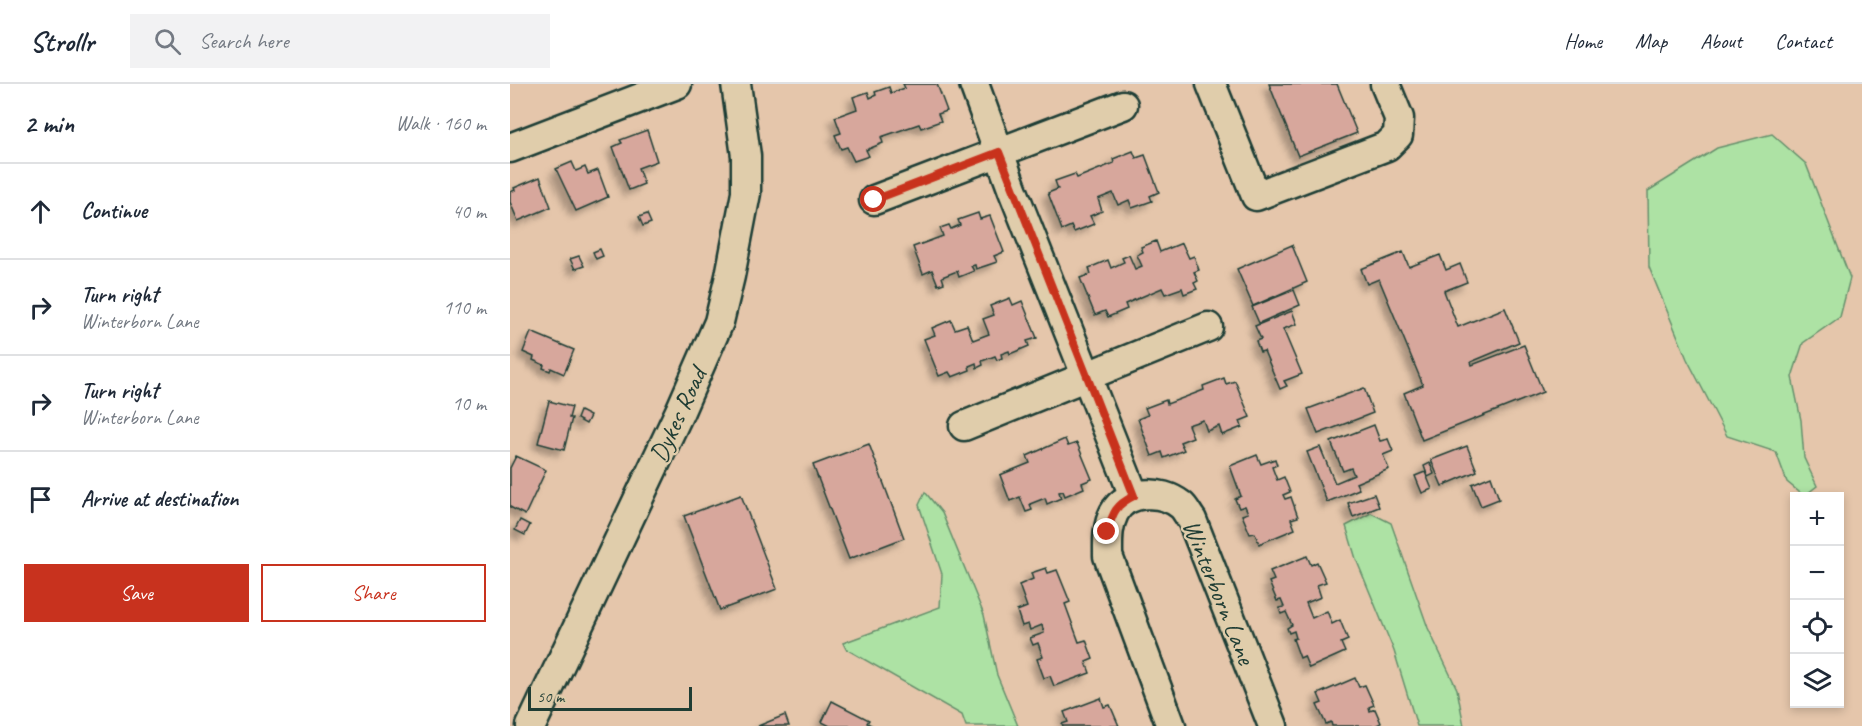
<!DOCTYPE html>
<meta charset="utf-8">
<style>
:root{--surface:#fff;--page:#f2f2f3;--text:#1f2937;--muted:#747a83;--line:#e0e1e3;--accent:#c8321e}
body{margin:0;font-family:Caveat,sans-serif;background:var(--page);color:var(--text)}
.controls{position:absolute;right:18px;bottom:18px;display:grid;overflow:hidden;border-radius:0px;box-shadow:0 3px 9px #0003}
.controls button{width:54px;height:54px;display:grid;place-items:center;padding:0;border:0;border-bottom:2px solid var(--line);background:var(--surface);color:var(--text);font:30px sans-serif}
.scale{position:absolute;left:18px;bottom:15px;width:164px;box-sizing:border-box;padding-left:6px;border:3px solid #1f3d34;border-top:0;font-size:16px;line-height:21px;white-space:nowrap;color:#1f3d34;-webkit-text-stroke:4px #e0cdab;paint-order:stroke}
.stop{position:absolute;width:18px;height:18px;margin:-14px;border:4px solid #c8321e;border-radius:50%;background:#fff}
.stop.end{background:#c8321e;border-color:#fff;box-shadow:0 2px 6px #0008}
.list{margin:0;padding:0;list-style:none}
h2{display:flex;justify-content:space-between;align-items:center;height:78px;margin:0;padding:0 24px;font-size:26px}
h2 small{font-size:20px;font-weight:400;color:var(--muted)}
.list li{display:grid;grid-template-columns:39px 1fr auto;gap:18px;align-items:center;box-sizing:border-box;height:96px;padding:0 24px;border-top:2px solid var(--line)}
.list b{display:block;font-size:22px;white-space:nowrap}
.list p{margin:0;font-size:20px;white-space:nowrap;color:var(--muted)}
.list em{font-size:20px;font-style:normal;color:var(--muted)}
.actions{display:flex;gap:12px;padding:18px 24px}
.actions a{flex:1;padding:14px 0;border:2px solid var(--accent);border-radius:0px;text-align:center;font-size:21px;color:var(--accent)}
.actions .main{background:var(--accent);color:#fff}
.icon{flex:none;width:33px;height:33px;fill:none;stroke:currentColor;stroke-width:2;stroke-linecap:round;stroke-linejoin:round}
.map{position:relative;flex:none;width:1352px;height:642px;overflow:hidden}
header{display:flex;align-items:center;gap:36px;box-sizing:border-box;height:84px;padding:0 30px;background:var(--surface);border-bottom:2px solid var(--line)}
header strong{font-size:28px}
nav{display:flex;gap:33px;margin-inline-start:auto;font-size:21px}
.search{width:420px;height:54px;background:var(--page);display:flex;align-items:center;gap:15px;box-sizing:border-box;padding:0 21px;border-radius:0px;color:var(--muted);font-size:22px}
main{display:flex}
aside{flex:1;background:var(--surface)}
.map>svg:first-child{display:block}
</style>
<header>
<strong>Strollr</strong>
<div class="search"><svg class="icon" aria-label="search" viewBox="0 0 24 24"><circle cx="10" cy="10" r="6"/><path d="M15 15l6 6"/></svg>Search here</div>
<nav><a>Home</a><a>Map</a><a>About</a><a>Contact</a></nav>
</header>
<main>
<aside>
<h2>2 min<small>Walk · 160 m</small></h2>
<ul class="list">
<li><svg class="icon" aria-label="ahead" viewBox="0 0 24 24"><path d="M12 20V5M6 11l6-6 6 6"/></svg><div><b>Continue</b></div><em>40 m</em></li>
<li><svg class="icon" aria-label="right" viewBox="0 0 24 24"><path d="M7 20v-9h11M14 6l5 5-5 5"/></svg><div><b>Turn right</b><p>Winterborn Lane</p></div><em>110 m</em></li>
<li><svg class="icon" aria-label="right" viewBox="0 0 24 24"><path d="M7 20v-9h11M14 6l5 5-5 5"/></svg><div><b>Turn right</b><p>Winterborn Lane</p></div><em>10 m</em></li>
<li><svg class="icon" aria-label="arrive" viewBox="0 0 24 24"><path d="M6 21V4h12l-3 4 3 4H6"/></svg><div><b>Arrive at destination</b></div></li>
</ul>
<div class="actions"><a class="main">Save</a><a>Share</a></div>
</aside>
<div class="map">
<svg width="1352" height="642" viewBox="0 0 1352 642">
<defs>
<filter id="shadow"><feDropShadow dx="-5.5" dy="5.5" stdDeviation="3" flood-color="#0004"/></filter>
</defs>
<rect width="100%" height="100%" fill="#e5c6ab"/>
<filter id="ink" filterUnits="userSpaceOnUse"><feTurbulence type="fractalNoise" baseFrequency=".0167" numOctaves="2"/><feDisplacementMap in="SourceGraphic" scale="12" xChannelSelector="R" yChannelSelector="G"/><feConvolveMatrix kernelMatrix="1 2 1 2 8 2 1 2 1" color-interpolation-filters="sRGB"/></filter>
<g filter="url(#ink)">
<g fill="#ade2a4" stroke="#66906c" stroke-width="1.5">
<path d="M1262,50L1296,80L1340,194L1330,233L1293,259L1282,293L1291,336L1294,374L1307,402L1294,412L1277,398L1266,368L1217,352L1177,275L1139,183L1138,107L1207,64Z"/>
<path d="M415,408L432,429L474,531L487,591L508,642H456L452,631L336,565L333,559L430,523L432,490L409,421Z"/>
<path d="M861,429L881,439L918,544L947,605L954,642H907L884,567L846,475L836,442Z"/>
</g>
<g fill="#d7a79c" stroke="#1f3d34" stroke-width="1.5" filter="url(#shadow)">
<path d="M393,0H427L437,27L428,30L431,37L411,44L409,40L371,53L373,59L356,66L359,72L344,77L337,63L331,65L325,51L331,49L325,33L347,25L343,13L358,8L360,14L366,11L365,8L379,3L381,9L395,4Z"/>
<path d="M759,0H827L847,49L788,72Z"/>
<path d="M137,46L147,77L128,84L134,100L119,106L103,63L112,59L110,56Z"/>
<path d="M623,67L626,74L635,71L649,108L640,112L642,117L622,124L619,116L608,121L603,109L588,115L592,127L580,132L584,140L564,148L561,142L552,146L538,109L548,105L545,97L565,90L567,94L604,79L603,75Z"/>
<path d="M62,78L66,87L75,83L78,90L88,86L98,113L66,127L46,85Z"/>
<path d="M30,93L41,123L8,137L0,118V108L5,106L4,104Z"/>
<path d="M468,129L470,135L480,132L494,168L484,172L487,178L466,185L465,181L461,182L464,187L449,193L447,187L432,193L434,199L428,201L422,186L413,190L403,163L433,152L430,144L439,141L441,145L450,141L448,136Z"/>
<path d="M137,130L141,139L133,142L129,133Z"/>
<path d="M646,157L650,168L672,159L679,174L684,172L689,186L684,188L688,197L684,199L687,205L674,210L672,204L655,210L652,204L615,220L617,225L598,233L595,227L585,231L570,194L581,190L579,184L598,176L601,184L614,178L612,174L619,171L625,185L632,182L627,171L633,168L631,163Z"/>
<path d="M782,161L797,198L743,222L727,185Z"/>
<path d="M90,165L93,172L86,175L83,168Z"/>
<path d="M893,168L899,183L930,171L936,186L950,180L957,198L934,207L948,243L995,224L1009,258L961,278L962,281L1014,261L1033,308L912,356L894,309L913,301L869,195L857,200L851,185Z"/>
<path d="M69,172L74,182L65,185L60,175Z"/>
<path d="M784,206L790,221L749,239L742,223Z"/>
<path d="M500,214L503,221L512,217L527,254L517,257L519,262L500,270L499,267L491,270L492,274L487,276L485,272L472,277L473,281L467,284L466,279L459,282L460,286L442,293L439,288L429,292L414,255L425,251L422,244L441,236L445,245L457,241L463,256L479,250L473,235L484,231L480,222Z"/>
<path d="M782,227L787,240L773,245L792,290L774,297L777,302L770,305L754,267L750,268L746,257L751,255L745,242Z"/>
<path d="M21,248L64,266L54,290L41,284L40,287L33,284L34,281L23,276L24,273L13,268Z"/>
<path d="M714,294L716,300L725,297L740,333L730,337L732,343L712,351L709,342L697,347L693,336L678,341L683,353L670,358L674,366L654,374L652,368L642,372L628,335L638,331L635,324L656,316L657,320L694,306L693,302Z"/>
<path d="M854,304L863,329L808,350L798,325Z"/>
<path d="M39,317L62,323L59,334H62L54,366L28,359Z"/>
<path d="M70,327L80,332L76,340L67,335Z"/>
<path d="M864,341L870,357L878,355L883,367L873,371L879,385L846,399L849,405L817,418L797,368L810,363L825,399L844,391L841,384L833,387L821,358Z"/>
<path d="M555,355L558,362L567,359L582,395L572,399L574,404L555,412L553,407L549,408L551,414L537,420L535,414L520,420L522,426L516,428L510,413L500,417L490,391L520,379L517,372Z"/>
<path d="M359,360L394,454L339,475L303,381Z"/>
<path d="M957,362L967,387L932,402L921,376Z"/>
<path d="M747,371L751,380L765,375L767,381L762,383L767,396L774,393L780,408L773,411L775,415L781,413L788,433L781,435L785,445L749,460L745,449L740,450L732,431L738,429L735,422L729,424L725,415L731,412L720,382Z"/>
<path d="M6,372L36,386L15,431L0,423V384Z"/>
<path d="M920,379L924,390L918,393L914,382Z"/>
<path d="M915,388L922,405L912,409L905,392Z"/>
<path d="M981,392L989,415L971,422L962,400Z"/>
<path d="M864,410L869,423L843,433L838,419Z"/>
<path d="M231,411L267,505L210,526L174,432Z"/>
<path d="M10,436L20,441L15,451L5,446Z"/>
<path d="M797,472L801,481L807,478L816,498L807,501L811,513L796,519L802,534L817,527L822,540L830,536L838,556L831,559L835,568L799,584L794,572L790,574L783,555L786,554L784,547L779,549L777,544L782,541L776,528L771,530L769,524L774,523L771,516L767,517L759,498L764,496L760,487Z"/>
<path d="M536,484L538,489L547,486L560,518L555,520L569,558L576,556L583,575L576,578L580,589L544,602L540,592L534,594L527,575L533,573L528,559L523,561L520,554L534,549L532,541L520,546L518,540L512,542L507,527L517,523L509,501L523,495L521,489Z"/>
<path d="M845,594L849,603L855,601L864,621L859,623L860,627L865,625L871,639L865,642H822L821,638L816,640L807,621L812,619L808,610Z"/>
<path d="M591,614L594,623L600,621L609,642H553L552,640L558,638L554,628Z"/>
<path d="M322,617L359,636L357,639L363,642H320L312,638Z"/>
<path d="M275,631L279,642H248Z"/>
</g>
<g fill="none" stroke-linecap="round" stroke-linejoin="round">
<g stroke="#1f3d34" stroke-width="33">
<g id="minor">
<path d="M464,0L503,107L624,412"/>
<path d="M701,0L746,112L877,62L888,51L889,34L875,0"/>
<path d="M0,64L167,0"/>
<path d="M364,116L613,21"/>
<path d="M454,342L698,243"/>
<path d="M21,642L170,327L209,238L220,192L236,109V72L226,0"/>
<path d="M661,642L598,472C598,457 597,443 604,429C616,406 651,405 671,421C675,424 678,431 682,436L763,642"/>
</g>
</g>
<use href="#minor" stroke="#e0cdab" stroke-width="28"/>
</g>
</g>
<g fill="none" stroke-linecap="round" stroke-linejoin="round" filter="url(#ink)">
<path stroke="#c8321e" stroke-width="8" d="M364,116L489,68L624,412C605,421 603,429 597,448"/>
</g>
<g text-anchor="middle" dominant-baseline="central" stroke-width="4.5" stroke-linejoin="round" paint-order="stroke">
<g font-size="26" fill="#1f3d34" stroke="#e0cdab">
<text transform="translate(168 331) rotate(-65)">Dykes Road</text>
<text transform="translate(709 508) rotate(68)">Winterborn Lane</text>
</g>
</g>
</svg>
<div class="controls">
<button>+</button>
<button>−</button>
<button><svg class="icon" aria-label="locate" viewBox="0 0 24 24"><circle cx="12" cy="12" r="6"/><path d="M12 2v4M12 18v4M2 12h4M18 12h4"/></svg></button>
<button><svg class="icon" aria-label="layers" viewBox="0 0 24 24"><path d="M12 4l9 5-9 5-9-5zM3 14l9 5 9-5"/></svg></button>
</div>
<div class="scale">50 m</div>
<div class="stop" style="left:364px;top:116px"></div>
<div class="stop end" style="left:597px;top:448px"></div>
</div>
</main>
